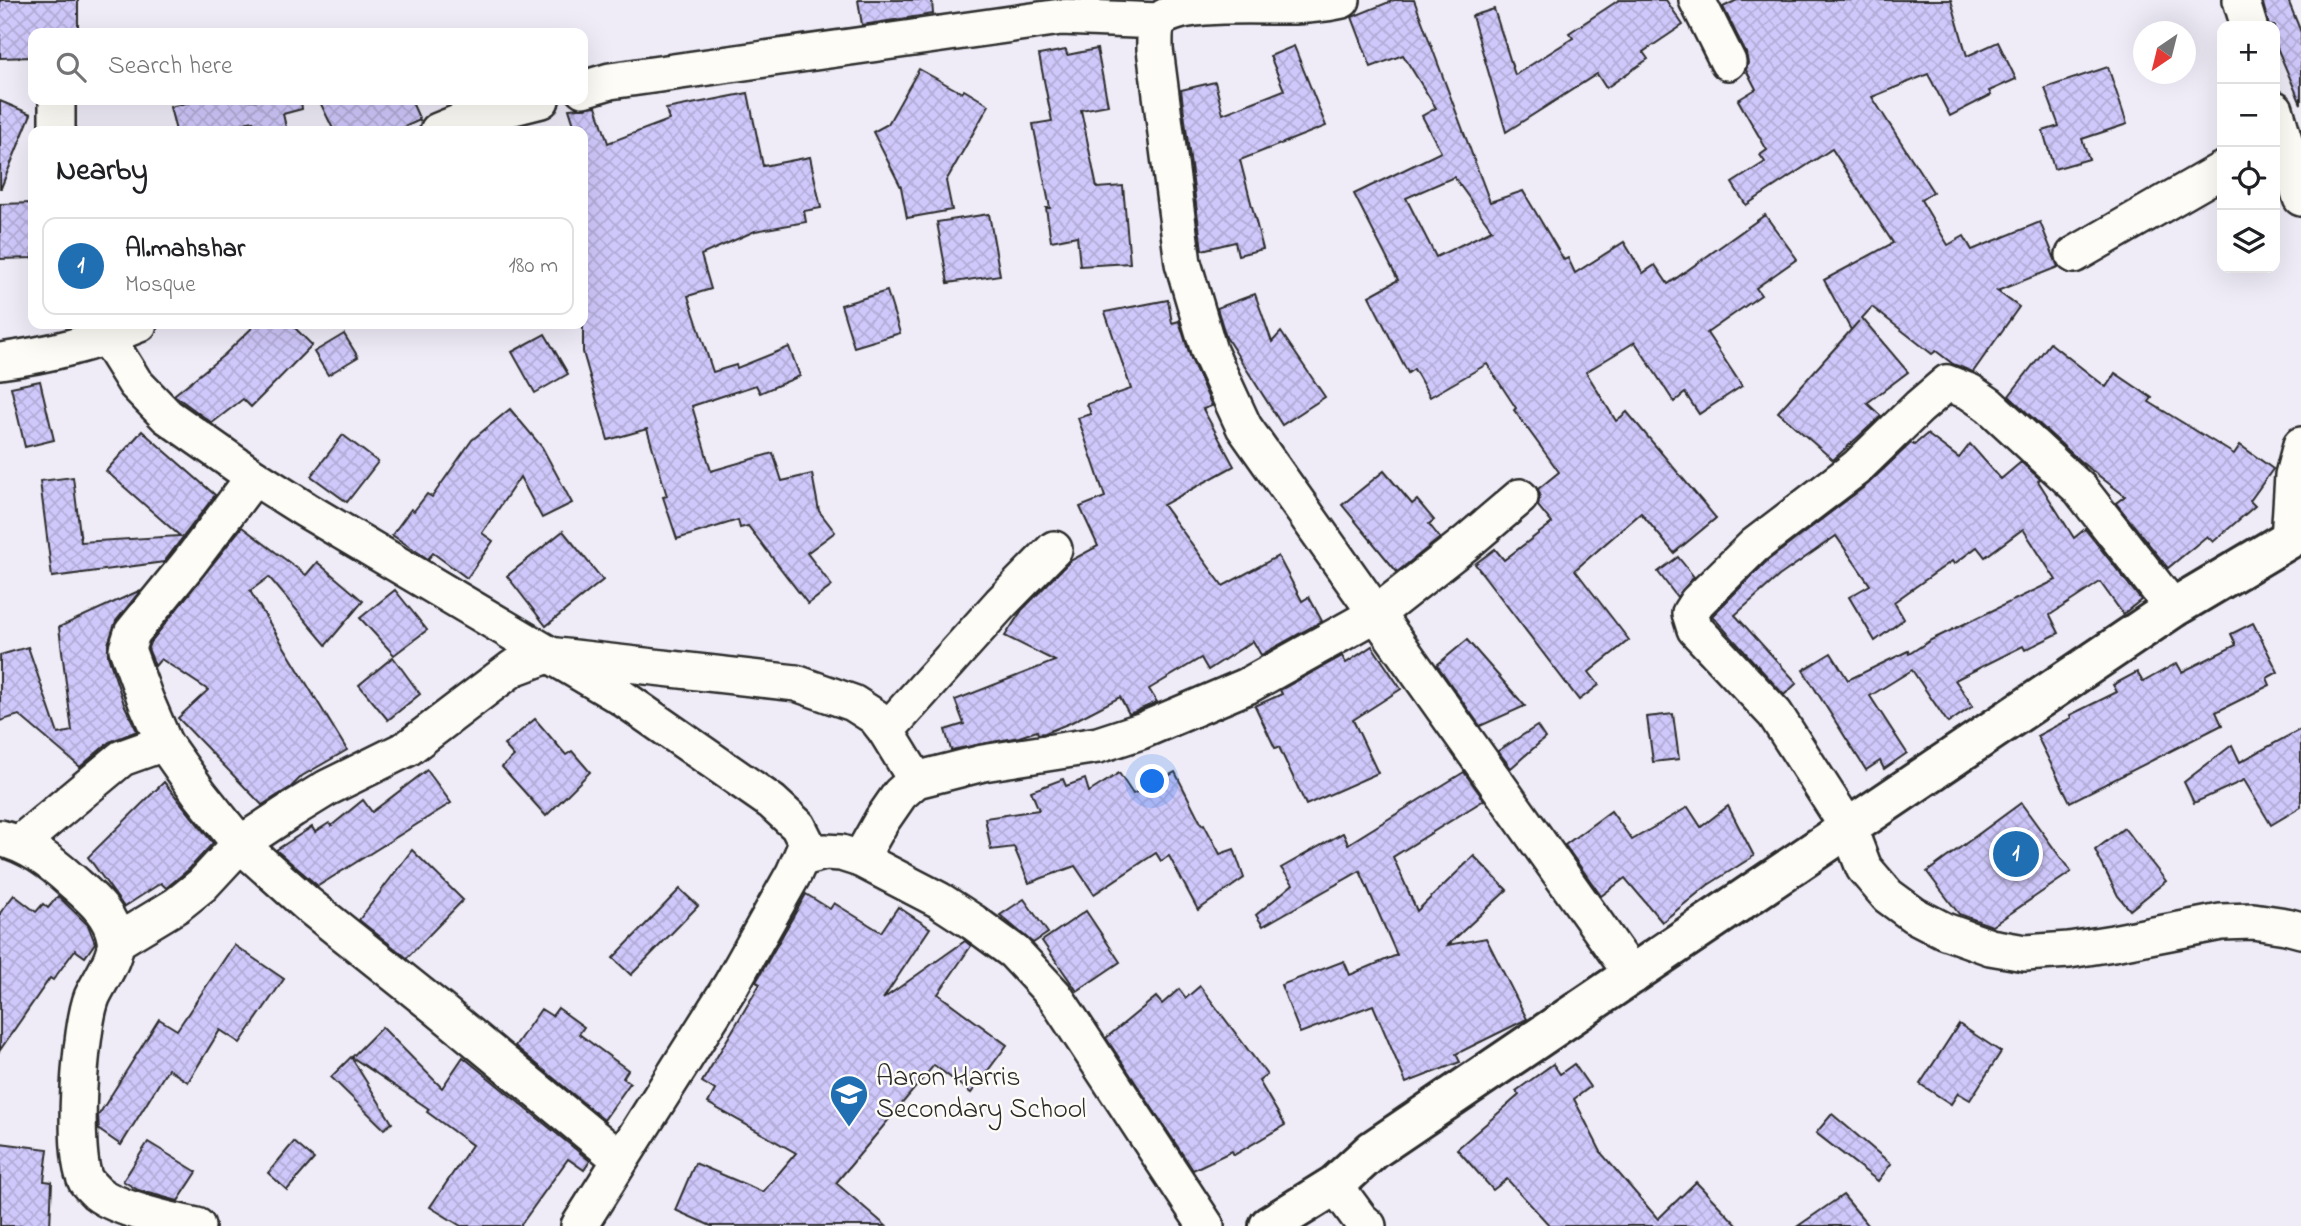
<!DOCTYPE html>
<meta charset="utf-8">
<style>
:root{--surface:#fff;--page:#f2f2f2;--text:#202124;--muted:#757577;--line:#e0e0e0;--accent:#1f6fb2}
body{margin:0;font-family:"Indie Flower",sans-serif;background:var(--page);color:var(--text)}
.controls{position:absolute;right:21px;top:21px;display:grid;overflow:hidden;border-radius:14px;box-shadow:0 7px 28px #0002}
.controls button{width:63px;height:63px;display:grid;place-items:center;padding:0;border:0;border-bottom:2px solid var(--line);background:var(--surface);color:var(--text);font:35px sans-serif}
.compass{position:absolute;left:2133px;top:21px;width:63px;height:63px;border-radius:50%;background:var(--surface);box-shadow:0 7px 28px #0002;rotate:215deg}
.you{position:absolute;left:1153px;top:782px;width:24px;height:24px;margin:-18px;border:5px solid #fff;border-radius:50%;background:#1a73e8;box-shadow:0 0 0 10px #1a73e833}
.badge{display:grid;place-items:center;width:46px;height:46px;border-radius:50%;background:var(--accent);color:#fff;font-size:23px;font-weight:700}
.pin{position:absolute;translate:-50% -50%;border:4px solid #fff;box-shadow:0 2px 7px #0006}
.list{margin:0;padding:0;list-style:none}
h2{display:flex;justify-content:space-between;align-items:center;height:91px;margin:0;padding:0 28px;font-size:30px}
h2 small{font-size:23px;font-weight:400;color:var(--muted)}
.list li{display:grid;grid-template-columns:46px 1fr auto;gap:21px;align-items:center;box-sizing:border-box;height:98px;margin:0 14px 14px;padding:0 14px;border:2px solid var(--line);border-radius:14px}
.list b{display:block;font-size:26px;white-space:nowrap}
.list p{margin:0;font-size:23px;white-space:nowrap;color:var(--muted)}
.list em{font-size:23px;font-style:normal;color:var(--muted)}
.icon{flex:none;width:38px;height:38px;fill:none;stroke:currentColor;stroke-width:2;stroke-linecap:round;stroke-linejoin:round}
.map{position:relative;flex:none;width:2301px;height:1226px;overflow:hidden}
.search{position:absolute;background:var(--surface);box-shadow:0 7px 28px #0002;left:28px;top:28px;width:560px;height:77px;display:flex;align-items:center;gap:18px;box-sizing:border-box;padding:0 24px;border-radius:14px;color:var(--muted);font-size:26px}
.panel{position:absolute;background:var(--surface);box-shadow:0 7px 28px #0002;left:28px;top:126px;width:560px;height:203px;border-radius:14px}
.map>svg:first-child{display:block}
</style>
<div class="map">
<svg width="2301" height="1226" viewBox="0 0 2301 1226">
<defs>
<pattern id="building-cross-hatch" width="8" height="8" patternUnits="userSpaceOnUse" patternTransform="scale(1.75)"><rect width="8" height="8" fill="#cfc8fb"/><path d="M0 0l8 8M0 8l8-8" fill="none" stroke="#b2acd7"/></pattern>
</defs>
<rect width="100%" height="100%" fill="#efecf8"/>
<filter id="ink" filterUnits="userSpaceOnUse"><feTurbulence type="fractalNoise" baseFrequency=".0143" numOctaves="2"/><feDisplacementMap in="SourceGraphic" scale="14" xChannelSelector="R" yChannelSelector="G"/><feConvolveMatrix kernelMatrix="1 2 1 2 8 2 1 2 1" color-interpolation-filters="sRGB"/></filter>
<g filter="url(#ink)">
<g fill="url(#building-cross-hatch)" stroke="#2b2b2b" stroke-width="2" fill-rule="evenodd">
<path d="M0,0H78V33H33V57L0,58Z"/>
<path d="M858,0H932L933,14L862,25Z"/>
<path d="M1394,0H1414L1490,202L1523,191L1564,260L1568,258L1575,273L1624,242L1643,273L1655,265L1668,284L1765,215L1797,259L1756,288L1761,295L1707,333L1742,386L1699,414L1685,393L1674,402L1635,342L1586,372L1616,421L1627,412L1716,518L1674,553L1641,513L1575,570L1629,640L1589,672L1599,685L1579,700L1475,564L1495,549L1504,560L1552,523L1538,506L1540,494L1538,489L1559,472L1514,410L1516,408L1487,364L1430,397L1414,369L1408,373L1369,296L1398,280L1354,194L1441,152L1422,116L1436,108L1403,55L1371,67L1352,17ZM1454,177L1492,230L1436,257L1406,198Z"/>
<path d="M1619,0H1666L1683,25L1643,52L1648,59L1606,88L1597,74L1506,132L1472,16L1494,9L1515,75L1573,38L1569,33Z"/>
<path d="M1737,0H1951L1967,56L1998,42L2016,79L1989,91L1991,95L1950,116L1928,74L1872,97L1933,192L1921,200L1948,245L1964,236L1972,250L2040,222L2058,267L1997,291L2019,307L1973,372L1953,364L1936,351L1932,354L1872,307L1862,318L1908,372L1867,403L1881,416L1833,460L1778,412L1859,321L1851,330L1824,280L1893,243L1832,149L1746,205L1732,183L1765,162L1760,155L1767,150L1738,100L1756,89L1746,70L1748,63L1746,53L1723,7Z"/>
<path d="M2262,0H2288L2301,32V104L2275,43V26H2269Z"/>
<path d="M1294,46L1326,126L1240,160L1263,249L1238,255L1235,242L1202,250L1181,90L1215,82L1223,114L1284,90L1270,56Z"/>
<path d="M1097,49L1108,105L1081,110L1097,188L1123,186L1130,263L1080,266L1077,236L1051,241L1046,208H1050L1033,124L1052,121L1039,55L1066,50L1067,55Z"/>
<path d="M2108,67L2127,124L2082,139L2089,159L2054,169L2043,131L2059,126L2045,88Z"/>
<path d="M919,69L962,93L964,90L989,105L946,181L952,210L907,218L901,187L873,132L888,124Z"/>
<path d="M748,93L763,166L810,157L821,208L804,211L806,222L755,231L701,255L711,289L688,296L713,372L736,365L737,368L789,347L800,376L760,393L756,385L692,406L711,471L773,453L782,481L812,474L819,511L835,532L807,553L832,586L808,604L748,526L740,528L738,520L677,539L663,497L667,496L647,429L608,440L583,352V131H576L569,109L596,106L608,143L669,120L666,109Z"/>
<path d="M198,100H301L302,109L283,114L287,131H256L253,121L213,131H176L170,107Z"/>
<path d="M319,100H411L420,120L396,131H334Z"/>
<path d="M0,101L31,114L1,188H0Z"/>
<path d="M33,203V258L0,259V204Z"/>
<path d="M989,214L1000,275L948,283L937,222Z"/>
<path d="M887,291L900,333L854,347L841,305Z"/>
<path d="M1255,294L1272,342L1281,332L1325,397L1282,425L1226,337L1217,308Z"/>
<path d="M1168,300L1172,323L1179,321L1191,359L1212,406L1203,409L1234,466L1163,505L1223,586L1278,556L1302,601L1309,597L1322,621L1261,655L1253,641L1208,670L1201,658L1149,689L1157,702L1134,712L1129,714L1120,697L1070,723L1045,733L1038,734L1037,731L1019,737L951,750L945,730L964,724L955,700L1055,661L1005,636L1022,610L1070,561L1098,546L1080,507L1105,497L1078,418L1091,414L1087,404L1131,389L1105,312Z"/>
<path d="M256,324H291L312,345L251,407L243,399L212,423L174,395L224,355Z"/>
<path d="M344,334L358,357L328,375L314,352Z"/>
<path d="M545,334L568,374L535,393L512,352Z"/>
<path d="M2050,343L2106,387L2115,373L2152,398L2149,402L2234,454L2240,445L2273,469L2250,501L2255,506L2213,542L2207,536L2168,568L2116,503L2125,496L2081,462L2009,396Z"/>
<path d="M40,381L54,440L25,447L11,387Z"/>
<path d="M510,409L542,447L572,503L542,518L520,477L482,533L493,541L467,578L433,553L428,559L392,535L411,509L414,511L427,494L432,497L472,440Z"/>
<path d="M142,431L215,495L164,562L52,577L40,481L73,477L81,542L180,536L106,471Z"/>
<path d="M1927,434L1959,458L1970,444L2001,479L2021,462L2040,479L2038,481L2074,538L2085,529L2141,600L2123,614L2100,582L2050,615L2059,633L2025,650L2023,646L1955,680L1973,706L1948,723L1912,670L1870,696L1907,753L1884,769L1880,761L1866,770L1803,670L1831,653L1848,680L1908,651L1909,654L1931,640L2056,580L2023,529L1985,557L1977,547L1954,564L1952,561L1894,602L1904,619L1875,641L1849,597L1870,585L1836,536L1779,576L1735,615L1797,683L1784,695L1712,616L1767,561L1868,484L1911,443L1914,445Z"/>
<path d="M343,435L378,462L347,502L311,476Z"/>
<path d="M1384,471L1412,504L1417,500L1434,520L1429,524L1440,538L1397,572L1342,505Z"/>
<path d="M242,527L306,575L317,562L363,601L326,645L269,577L250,591L347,750L302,776L291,787L262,805L178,718L208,690L161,659L155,666L148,648L150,643Z"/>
<path d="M563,531L603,580L546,626L507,576Z"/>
<path d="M1678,557L1694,577L1677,597L1658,572Z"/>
<path d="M141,590L116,621L108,644V656L124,704L137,731L109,742L80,767L19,715L0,721V655L28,647L58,734L72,731L59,627Z"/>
<path d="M395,590L427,630L394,655L360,618Z"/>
<path d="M2253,623L2278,672L2267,678L2270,685L2216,712L2222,725L2070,802L2037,736L2071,718L2070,715L2117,692L2113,685L2137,672L2143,682L2177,663L2182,672L2236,645L2231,634Z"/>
<path d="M1467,640L1525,706L1480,726L1437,665Z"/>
<path d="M1372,646L1401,689L1353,720L1378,773L1306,805L1279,747L1275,748L1255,706L1282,694L1280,690L1342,656L1346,663Z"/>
<path d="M393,657L420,694L388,720L359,685Z"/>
<path d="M1673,714L1679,759L1653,762L1647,717Z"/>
<path d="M535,719L566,755L572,751L590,772L546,816L502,767L514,756L504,745Z"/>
<path d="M1537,726L1545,738L1511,768L1498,751Z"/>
<path d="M2301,729V807L2271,825L2244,780L2194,803L2184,782L2232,745L2240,762Z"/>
<path d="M427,770L451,803L318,886L276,850L312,827L315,832L329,823L331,826L363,800L372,812Z"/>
<path d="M1175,772L1202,825L1204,824L1220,854L1234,849L1244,878L1198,910L1169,856L1161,861L1156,853L1094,894L1075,866L1029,883L1014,847L991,850L985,818L1039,810L1031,791L1063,779L1066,786L1085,779L1089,792L1119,773L1133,794Z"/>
<path d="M1464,772L1484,800L1393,857L1417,911L1474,856L1507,890L1448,945L1486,938L1527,1019L1456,1054L1460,1062L1406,1083L1373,1005L1300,1033L1281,985L1344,961L1350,975L1397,955L1360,871L1263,926L1256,915L1293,884L1281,868L1343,833L1348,844Z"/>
<path d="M164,782L213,843L188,870L166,888L161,883L124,907L88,857Z"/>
<path d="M2021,803L2071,872L1992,926L1959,914L1927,872Z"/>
<path d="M1728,806L1754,856L1708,885L1662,922L1625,878L1601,896L1565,845L1611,811L1632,840L1688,807L1701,827Z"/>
<path d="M2124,828L2166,881L2130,910L2118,896L2095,850Z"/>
<path d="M412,850L463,900L407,958L359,920Z"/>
<path d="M680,889L698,906L631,975L613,958Z"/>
<path d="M806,894L830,909L834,903L881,932L898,907L930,928L883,999L965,941L971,946L938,994L1007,1045L971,1093L934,1065L836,1183L886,1226H711L675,1210L695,1163L763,1192L796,1153L708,1103L715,1090L702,1082L760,984L756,982Z"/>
<path d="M14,895L36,912L43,904L48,908L58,896L88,925L95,943L85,957L75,950L53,980L50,978L0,1050V913Z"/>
<path d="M1024,899L1048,933L1033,943L1000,915Z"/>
<path d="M1086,911L1120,962L1077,991L1042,941Z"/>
<path d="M234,945L284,979L240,1043L220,1030L188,1082L168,1069L121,1145L99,1130L98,1116L159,1019L177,1030Z"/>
<path d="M1200,986L1267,1075L1259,1081L1285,1125L1234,1155L1232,1151L1193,1170L1106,1038L1156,997L1162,1004L1179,989L1186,998Z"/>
<path d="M558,1008L584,1027L579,1034L628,1070L623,1078L630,1083L604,1120L515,1046L541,1009L552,1016Z"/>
<path d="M1959,1024L2001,1052L1970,1100L1958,1093L1951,1104L1920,1084Z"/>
<path d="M382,1027L442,1088L463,1057L590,1161L584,1170L568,1159L520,1226H461L430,1207L472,1145L427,1112L429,1109L352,1057Z"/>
<path d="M351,1057L392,1123L384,1129L331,1077Z"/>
<path d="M1553,1064L1560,1074L1574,1064L1590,1087L1574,1099L1602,1154L1658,1219L1696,1182L1738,1226H1550L1507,1179L1493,1190L1457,1149L1519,1095L1516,1091Z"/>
<path d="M1832,1114L1891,1164L1878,1181L1816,1133Z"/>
<path d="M148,1142L197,1172L178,1201L138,1190L123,1181Z"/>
<path d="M294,1142L314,1159L287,1190L268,1173Z"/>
<path d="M0,1143L48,1149L44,1181L52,1182L50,1226H0Z"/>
<path d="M1843,1195L1869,1226H1798Z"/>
</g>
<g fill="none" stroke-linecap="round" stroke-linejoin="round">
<g stroke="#2b2b2b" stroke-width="40">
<g id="minor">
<path d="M1342,0C1326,4 1309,5 1293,6C1266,7 1173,0 1159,22C1154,29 1155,40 1155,49L1183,263L1209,351L1244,427L1633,976"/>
<path d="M1697,0L1728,62"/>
<path d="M2241,0L2249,26"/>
<path d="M583,89L610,81L1061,17L1159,21"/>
<path d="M2275,109L2301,198"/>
<path d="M57,131V100"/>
<path d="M438,131L470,118L541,100"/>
<path d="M2074,255L2222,170"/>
<path d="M105,324L107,338L135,383L167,416L254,477L306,510L621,697L772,802L798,826L807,844L794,873L731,985L579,1226"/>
<path d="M0,361C51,354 91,344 139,324"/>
<path d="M254,477L189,563L132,633L127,649L146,701L164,743L200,794L240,844L307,904L436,1007L620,1159"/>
<path d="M2289,540L2293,475L2301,445"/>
<path d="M2173,608L2080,489L1989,405L1970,392L1947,383L1919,407L1856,468L1754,546L1697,602L1690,613L1695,629L1775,714L1849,829L1864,868L1888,896L1914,915L1945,931L1990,947L2025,953L2069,950L2113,943L2221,922L2253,921L2286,926L2301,930"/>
<path d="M886,731L1001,603L1054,549"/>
<path d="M0,838C28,845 50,861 72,881C90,897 111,913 115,939C118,957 99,981 92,997C80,1027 71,1154 86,1181C89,1185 94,1190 97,1193C115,1208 172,1221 197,1226"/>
<path d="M20,843L122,758L164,743"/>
<path d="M802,858L825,852L841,853L860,859L939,900L973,922L1014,952L1055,996L1206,1226"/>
<path d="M860,859L882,820L900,794L916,780L983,763L1098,745L1141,731L1247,686L1376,614L1466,543L1520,497"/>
<path d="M116,942L177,905L202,885L240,844L293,809L327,788L408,748L513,668L548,655L796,683L853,703L875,717L886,731L916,780"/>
<path d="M1335,1185L1360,1219L1368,1226"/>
</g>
</g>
<g stroke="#2b2b2b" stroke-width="44">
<path id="tertiary" d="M1269,1226L1335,1185L1373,1150L2173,608L2301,532"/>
</g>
<use href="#minor" stroke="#fdfcf7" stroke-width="35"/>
<use href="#tertiary" stroke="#fdfcf7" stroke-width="38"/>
</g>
</g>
<defs>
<g id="school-pin" transform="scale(2.0125)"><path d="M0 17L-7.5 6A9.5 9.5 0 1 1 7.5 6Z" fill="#1f6fb2" stroke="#fdfcf7"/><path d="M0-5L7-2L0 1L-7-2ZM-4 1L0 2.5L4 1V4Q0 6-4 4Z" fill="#fff"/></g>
</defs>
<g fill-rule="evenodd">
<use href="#school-pin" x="849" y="1094"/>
</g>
<g text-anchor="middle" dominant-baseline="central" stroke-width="5" stroke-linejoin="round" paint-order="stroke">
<g font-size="28" fill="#2b2b2b" stroke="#fdfcf7" text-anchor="start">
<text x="876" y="1078">Aaron Harris<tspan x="876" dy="32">Secondary School</tspan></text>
</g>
</g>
</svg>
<div class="controls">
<button>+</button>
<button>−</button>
<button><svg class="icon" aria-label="locate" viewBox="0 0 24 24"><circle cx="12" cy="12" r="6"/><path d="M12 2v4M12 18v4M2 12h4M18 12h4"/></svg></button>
<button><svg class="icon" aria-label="layers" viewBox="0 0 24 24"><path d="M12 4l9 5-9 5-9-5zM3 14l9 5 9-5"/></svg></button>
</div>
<svg class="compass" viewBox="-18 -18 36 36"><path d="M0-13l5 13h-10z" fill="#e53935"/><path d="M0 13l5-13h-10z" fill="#757577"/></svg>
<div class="you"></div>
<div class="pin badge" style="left:2016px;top:854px">1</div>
<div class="search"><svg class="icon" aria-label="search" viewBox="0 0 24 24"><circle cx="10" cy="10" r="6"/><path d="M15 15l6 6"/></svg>Search here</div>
<section class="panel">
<h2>Nearby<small></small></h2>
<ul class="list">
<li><span class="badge">1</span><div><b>Al.mahshar</b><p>Mosque</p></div><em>180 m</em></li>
</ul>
</section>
</div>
